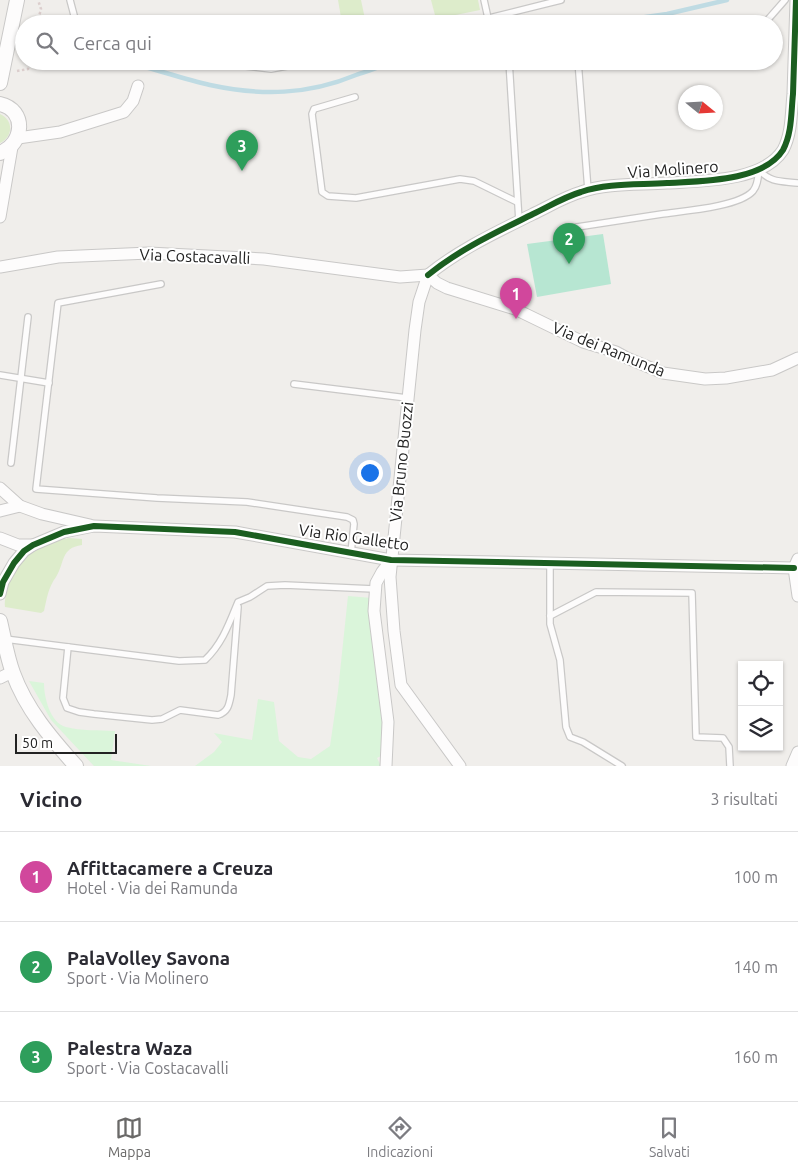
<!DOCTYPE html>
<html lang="it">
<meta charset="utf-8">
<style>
:root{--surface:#fff;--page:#f2f2f3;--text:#2b2b33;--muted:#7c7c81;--line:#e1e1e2;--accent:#6a6968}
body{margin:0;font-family:Ubuntu,sans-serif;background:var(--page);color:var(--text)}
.controls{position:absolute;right:15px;bottom:15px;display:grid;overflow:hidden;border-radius:0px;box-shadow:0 1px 4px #0004}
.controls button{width:45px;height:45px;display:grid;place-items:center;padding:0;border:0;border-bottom:1px solid var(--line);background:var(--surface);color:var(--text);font:25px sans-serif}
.compass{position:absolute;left:678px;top:85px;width:45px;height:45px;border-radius:50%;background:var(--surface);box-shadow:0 1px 4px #0004;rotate:108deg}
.scale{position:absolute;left:15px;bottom:12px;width:102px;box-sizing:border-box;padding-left:5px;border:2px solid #222;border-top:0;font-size:14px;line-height:18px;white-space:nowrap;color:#222;-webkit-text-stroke:4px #fff;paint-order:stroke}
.you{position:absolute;left:369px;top:472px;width:18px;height:18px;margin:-12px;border:4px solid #fff;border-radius:50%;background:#1a73e8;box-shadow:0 0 0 8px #1a73e833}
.badge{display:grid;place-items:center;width:32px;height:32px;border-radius:50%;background:var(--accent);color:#fff;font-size:16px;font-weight:700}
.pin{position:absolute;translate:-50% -41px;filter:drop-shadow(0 1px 2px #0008)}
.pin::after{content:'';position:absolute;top:26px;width:18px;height:15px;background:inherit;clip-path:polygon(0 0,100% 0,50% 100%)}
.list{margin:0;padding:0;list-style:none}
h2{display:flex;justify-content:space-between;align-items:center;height:65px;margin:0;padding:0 20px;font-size:21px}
h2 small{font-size:16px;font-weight:400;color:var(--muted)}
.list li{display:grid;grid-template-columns:32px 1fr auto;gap:15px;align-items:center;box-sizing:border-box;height:90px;padding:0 20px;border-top:1px solid var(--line)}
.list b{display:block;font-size:19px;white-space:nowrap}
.list p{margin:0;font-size:16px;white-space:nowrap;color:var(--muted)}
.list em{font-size:16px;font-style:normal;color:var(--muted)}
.icon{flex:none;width:28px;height:28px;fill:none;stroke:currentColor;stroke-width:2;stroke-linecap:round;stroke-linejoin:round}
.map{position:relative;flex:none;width:798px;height:766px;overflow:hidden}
.search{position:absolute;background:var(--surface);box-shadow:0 1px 4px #0004;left:15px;right:15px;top:15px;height:55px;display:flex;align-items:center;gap:12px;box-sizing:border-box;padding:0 18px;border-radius:28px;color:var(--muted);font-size:19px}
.sheet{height:335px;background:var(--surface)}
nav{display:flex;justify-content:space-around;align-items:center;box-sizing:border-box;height:70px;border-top:1px solid var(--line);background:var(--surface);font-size:14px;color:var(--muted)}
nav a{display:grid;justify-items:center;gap:2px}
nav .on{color:var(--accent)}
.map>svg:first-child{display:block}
</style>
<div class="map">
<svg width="798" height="766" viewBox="0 0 798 766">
<rect width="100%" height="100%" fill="#f0eeeb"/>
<g fill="#ddeccb">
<path d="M338,0H361L365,19L342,23Z"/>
<path d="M431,0H478L480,10L436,19Z"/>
<path d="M0,114C14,120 13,137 0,143Z"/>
<path d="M69,538L82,539V545C60,548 65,563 56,577C48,588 47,598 44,611L41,613L5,607C4,599 7,591 9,583C19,554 40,543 69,538Z"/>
</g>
<g fill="#daf5da">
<path d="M348,596L372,598L385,724L383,755L377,758L381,766H195L214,752L222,742L214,733L252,740L258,699L274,702L279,741L298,757L311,759L330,746L338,691Z"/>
<path d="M29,681L44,683C44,697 50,723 66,727C81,731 99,730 115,731L111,760L151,766H94L51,720Z"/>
</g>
<path fill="#b7e6d2" d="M603,234L611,284L537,297L527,244Z"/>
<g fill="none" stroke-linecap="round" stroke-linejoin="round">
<g stroke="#bfdbe3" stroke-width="4.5">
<path d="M596,24L667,14L727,0"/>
<path d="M122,61C152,68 180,78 210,85C261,96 308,95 356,75C367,71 381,68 391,61"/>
</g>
<g stroke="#c9c8c7" stroke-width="8">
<g id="service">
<path d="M70,0L75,19L92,24"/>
<path d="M484,0L488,18"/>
<path d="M465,24L561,0"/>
<path d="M764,24L785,0"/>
<path d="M225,61L237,65L271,69L314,61"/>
<path d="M509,61L519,221"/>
<path d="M578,61L588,190"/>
<path d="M355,97L314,109L312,114L322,192L328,196L356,198L460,179L474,181L517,202"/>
<path d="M759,170C771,183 781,181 798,183"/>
<path d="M564,229C597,224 629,219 662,214C683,211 739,207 753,191C758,185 758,177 759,169"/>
<path d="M161,284L58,303L36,489L157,498L247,502L347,517L353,520L354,524L351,553"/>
<path d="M0,375L49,383"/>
<path d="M294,384L407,398"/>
<path d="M11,463L28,317"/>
<path d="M550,563V624L560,660L566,727L570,737L583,742L622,766"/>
<path d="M550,616L596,592L692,593L696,737L723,738L729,747L730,766"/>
<path d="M5,639L179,661L205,660C222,644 229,624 238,602L250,597L267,586L285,585L374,589"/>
<path d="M68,647L63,698L67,708L79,712L94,714L152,720L162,719L180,710L218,715C228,712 229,705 231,695L238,607"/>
</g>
</g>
<g stroke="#c9c8c7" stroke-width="13">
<g id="minor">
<path d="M18,138L60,132L124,112L133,101L138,86"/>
<path d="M0,217L12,147"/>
<path d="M0,267L58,257L149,253L264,259L400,277L428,275"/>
<path d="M428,275C460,249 497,232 533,214C548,207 564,197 581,192C607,183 639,185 667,183C700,181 763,182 783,150C792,133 791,113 793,94C794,63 795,32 796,0"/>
<path d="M428,275L419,302L415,330L390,577L394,631L401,685L460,766"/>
<path d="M428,275L437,283L447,288L515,309L583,342L616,352L627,358L663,373L705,379L726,378L772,370L798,358"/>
<path d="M0,488L20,506L42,514L90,525"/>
<path d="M0,511L20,506"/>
<path d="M0,538L18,545H33"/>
<path d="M798,559L794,568L798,596"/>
<path d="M0,594L3,582L14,563L24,551L33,545L64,532L94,526L235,532L391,560L794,568"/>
<path d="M0,678L12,672"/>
<path d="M386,766L388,722L374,611L376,583L382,572L391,560"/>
<path d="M792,766L798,752"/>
</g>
</g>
<g stroke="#c9c8c7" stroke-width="16">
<g id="tertiary">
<path d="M0,83L17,0"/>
<path d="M0,104C27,110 24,144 0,153"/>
<path d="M0,621C4,638 7,657 13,673C26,709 51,738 76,766"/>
</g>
</g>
<g stroke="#dccecd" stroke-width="2.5" stroke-dasharray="2.5 2.5" stroke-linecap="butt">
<path d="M37,24L41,9L38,0"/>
<path d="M17,71L28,69L29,61"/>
</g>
<use href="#service" stroke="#fdfcfc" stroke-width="5.5"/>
<use href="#minor" stroke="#fdfcfc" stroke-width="11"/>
<use href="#tertiary" stroke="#fdfcfc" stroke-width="14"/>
<g stroke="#fff" stroke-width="9">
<g id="cycleway">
<path d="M428,275C460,249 497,232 533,214C548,207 564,197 581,192C607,183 639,185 667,183C700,181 763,182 783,150C792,133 791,113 793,94C794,63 795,32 796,0"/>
<path d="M0,594L3,582L14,563L24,551L33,545L64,532L94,526L235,532L391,560L794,568"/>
</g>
</g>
<use href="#cycleway" stroke="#1b5e20" stroke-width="6"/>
</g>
<g text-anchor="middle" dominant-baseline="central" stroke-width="4" stroke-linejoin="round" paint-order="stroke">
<g font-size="16" fill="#222" stroke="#fff">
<text transform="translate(673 169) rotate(-4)">Via Molinero</text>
<text transform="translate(195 256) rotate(2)">Via Costacavalli</text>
<text transform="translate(609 349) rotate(22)">Via dei Ramunda</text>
<text transform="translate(401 462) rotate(-84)">Via Bruno Buozzi</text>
<text transform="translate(354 537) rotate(8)">Via Rio Galletto</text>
</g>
</g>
</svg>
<div class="controls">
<button><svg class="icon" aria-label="locate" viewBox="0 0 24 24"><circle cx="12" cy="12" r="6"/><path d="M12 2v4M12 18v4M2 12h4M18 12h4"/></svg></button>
<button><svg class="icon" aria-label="layers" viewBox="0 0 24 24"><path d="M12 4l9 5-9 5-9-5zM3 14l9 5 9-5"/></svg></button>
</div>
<svg class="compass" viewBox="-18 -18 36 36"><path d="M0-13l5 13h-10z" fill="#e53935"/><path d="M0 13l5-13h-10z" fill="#7c7c81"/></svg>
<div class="scale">50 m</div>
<div class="you"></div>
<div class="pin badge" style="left:516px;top:319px;background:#d1479c">1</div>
<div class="pin badge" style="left:569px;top:264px;background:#2e9e5b">2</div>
<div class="pin badge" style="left:242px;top:171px;background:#2e9e5b">3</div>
<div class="search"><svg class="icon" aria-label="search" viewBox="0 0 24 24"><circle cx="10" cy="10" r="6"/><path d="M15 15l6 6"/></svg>Cerca qui</div>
</div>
<section class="sheet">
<h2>Vicino<small>3 risultati</small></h2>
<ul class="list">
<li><span class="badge" style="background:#d1479c">1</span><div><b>Affittacamere a Creuza</b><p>Hotel · Via dei Ramunda</p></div><em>100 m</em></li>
<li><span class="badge" style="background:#2e9e5b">2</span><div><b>PalaVolley Savona</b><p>Sport · Via Molinero</p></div><em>140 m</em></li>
<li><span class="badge" style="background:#2e9e5b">3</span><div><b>Palestra Waza</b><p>Sport · Via Costacavalli</p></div><em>160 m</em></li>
</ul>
</section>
<nav>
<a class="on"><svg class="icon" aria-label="map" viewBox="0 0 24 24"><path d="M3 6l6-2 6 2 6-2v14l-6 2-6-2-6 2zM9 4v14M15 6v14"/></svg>Mappa</a>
<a><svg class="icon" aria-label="directions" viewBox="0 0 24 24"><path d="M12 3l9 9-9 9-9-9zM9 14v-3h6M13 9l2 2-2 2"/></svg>Indicazioni</a>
<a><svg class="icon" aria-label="saved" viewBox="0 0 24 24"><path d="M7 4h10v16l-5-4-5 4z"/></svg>Salvati</a>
</nav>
